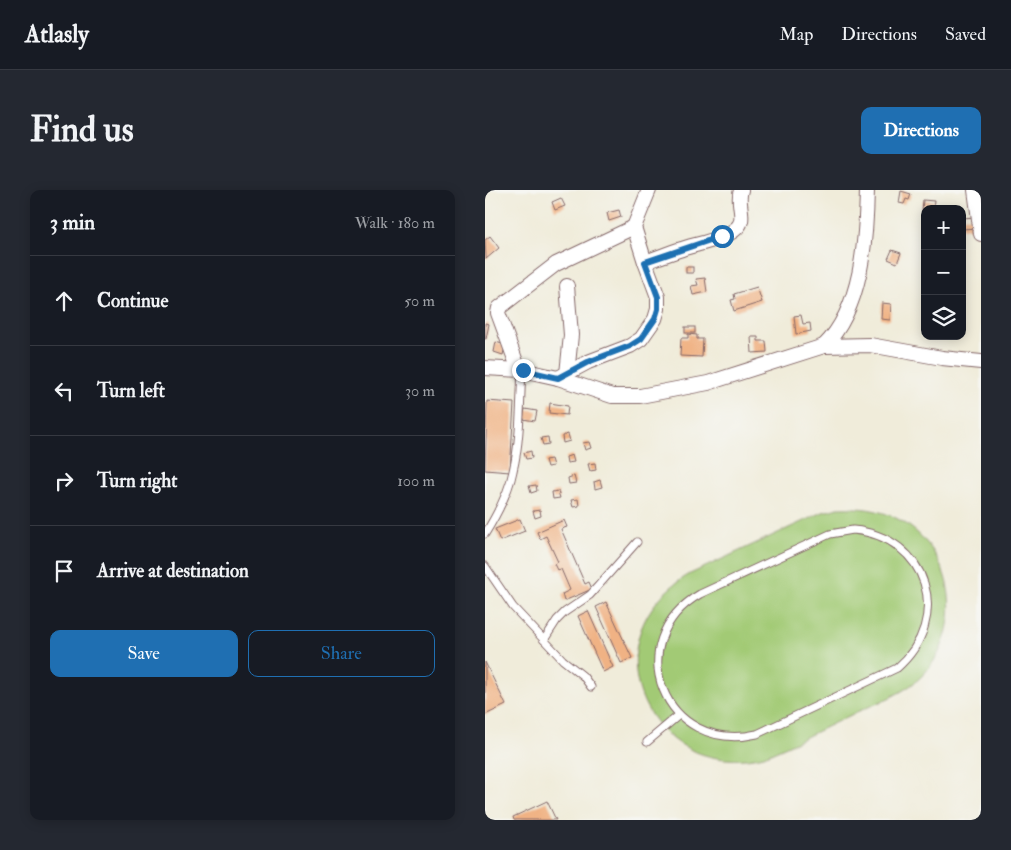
<!DOCTYPE html>
<meta charset="utf-8">
<style>
:root{--surface:#171b24;--page:#242831;--text:#f1f3f6;--muted:#9ea1a6;--line:#363941;--accent:#1f6fb2}
body{margin:0;font-family:"IM FELL Double Pica",serif;background:var(--page);color:var(--text)}
.controls{position:absolute;right:15px;top:15px;display:grid;overflow:hidden;border-radius:10px;box-shadow:0 2px 12px #0003}
.controls button{width:45px;height:45px;display:grid;place-items:center;padding:0;border:0;border-bottom:1px solid var(--line);background:var(--surface);color:var(--text);font:25px sans-serif}
.stop{position:absolute;width:15px;height:15px;margin:-11px;border:4px solid #1f6fb2;border-radius:50%;background:#fff}
.stop.end{background:#1f6fb2;border-color:#fff;box-shadow:0 1px 5px #0008}
.list{margin:0;padding:0;list-style:none}
h2{display:flex;justify-content:space-between;align-items:center;height:65px;margin:0;padding:0 20px;font-size:21px}
h2 small{font-size:16px;font-weight:400;color:var(--muted)}
.list li{display:grid;grid-template-columns:32px 1fr auto;gap:15px;align-items:center;box-sizing:border-box;height:90px;padding:0 20px;border-top:1px solid var(--line)}
.list b{display:block;font-size:19px;white-space:nowrap}
.list em{font-size:16px;font-style:normal;color:var(--muted)}
.actions{display:flex;gap:10px;padding:15px 20px}
.actions a{flex:1;padding:11px 0;border:1px solid var(--accent);border-radius:10px;text-align:center;font-size:18px;color:var(--accent)}
.actions .main{background:var(--accent);color:#fff}
.icon{flex:none;width:28px;height:28px;fill:none;stroke:currentColor;stroke-width:2;stroke-linecap:round;stroke-linejoin:round}
.map{position:relative;flex:none;width:496px;height:630px;overflow:hidden;border-radius:10px}
header{display:flex;align-items:center;gap:30px;box-sizing:border-box;height:70px;padding:0 25px;background:var(--surface);border-bottom:1px solid var(--line)}
header strong{font-size:24px}
nav{display:flex;gap:28px;margin-inline-start:auto;font-size:18px}
.intro{display:flex;align-items:center;justify-content:space-between;box-sizing:border-box;height:120px;padding:0 30px}
h1{margin:0;font-size:35px}
.button{padding:12px 22px;border-radius:10px;background:var(--accent);color:#fff;font-size:18px;font-weight:700}
main{display:flex;gap:30px;padding:0 30px}
aside{flex:1;background:var(--surface);border-radius:10px;box-shadow:0 2px 12px #0003}
.map>svg:first-child{display:block}
</style>
<header>
<strong>Atlasly</strong>
<nav><a>Map</a><a>Directions</a><a>Saved</a></nav>
</header>
<div class="intro"><h1>Find us</h1><a class="button">Directions</a></div>
<main>
<aside>
<h2>3 min<small>Walk · 180 m</small></h2>
<ul class="list">
<li><svg class="icon" aria-label="ahead" viewBox="0 0 24 24"><path d="M12 20V5M6 11l6-6 6 6"/></svg><div><b>Continue</b></div><em>50 m</em></li>
<li><svg class="icon" aria-label="left" viewBox="0 0 24 24"><path d="M17 20v-9H6M10 6l-5 5 5 5"/></svg><div><b>Turn left</b></div><em>30 m</em></li>
<li><svg class="icon" aria-label="right" viewBox="0 0 24 24"><path d="M7 20v-9h11M14 6l5 5-5 5"/></svg><div><b>Turn right</b></div><em>100 m</em></li>
<li><svg class="icon" aria-label="arrive" viewBox="0 0 24 24"><path d="M6 21V4h12l-3 4 3 4H6"/></svg><div><b>Arrive at destination</b></div></li>
</ul>
<div class="actions"><a class="main">Save</a><a>Share</a></div>
</aside>
<div class="map">
<svg width="496" height="630" viewBox="0 0 496 630">
<rect width="100%" height="100%" fill="#f6f6f2"/>
<filter id="ink" filterUnits="userSpaceOnUse"><feTurbulence type="fractalNoise" baseFrequency=".02" numOctaves="2"/><feDisplacementMap in="SourceGraphic" scale="10" xChannelSelector="R" yChannelSelector="G"/><feConvolveMatrix kernelMatrix="1 2 1 2 8 2 1 2 1" color-interpolation-filters="sRGB"/></filter>
<filter id="wash" filterUnits="userSpaceOnUse"><feTurbulence type="fractalNoise" baseFrequency=".0096" numOctaves="4" result="noise"/><feDisplacementMap in="SourceGraphic" scale="20" xChannelSelector="R" yChannelSelector="G"/><feGaussianBlur stdDeviation="1.12" result="paint"/><feColorMatrix in="noise" values="0 0 0 0 0 0 0 0 0 0 0 0 0 0 0 0 0 1.4 0 .05"/><feComposite in="paint" operator="in"/></filter>
<g filter="url(#wash)">
<rect width="100%" height="100%" fill="#f0ecda"/>
<path fill="#a2ca75" stroke="#767450" d="M353,318C374,317 394,319 413,329C470,360 482,438 438,485C421,503 394,512 372,522C341,537 310,553 279,566C160,594 99,445 205,384L338,322Z"/>
<g id="blocks">
<g fill="#f0b284">
<path d="M416,1L426,4L424,10L421,9L419,14L414,13Z"/>
<path d="M76,8L80,16L70,20L67,12Z"/>
<path d="M438,10L449,11L448,19H440V21H437Z"/>
<path d="M134,20L136,27L124,31L122,23Z"/>
<path d="M491,27L492,38L477,39V28Z"/>
<path d="M5,46L14,58L1,69L0,50Z"/>
<path d="M407,60L416,63L412,73L403,69Z"/>
<rect x="201" y="77" width="7" height="6"/>
<path d="M220,88L222,102L208,105L206,96L213,95L211,89Z"/>
<path d="M272,97L277,112L249,121L246,110L250,109L249,104Z"/>
<path d="M397,113L406,114L405,130L396,129Z"/>
<path d="M316,125L318,134L325,133L326,141L311,144L309,126Z"/>
<path d="M0,133L4,134L1,149H0Z"/>
<rect x="200" y="137" width="10" height="6"/>
<path d="M203,144L212,145V149H218L217,167L195,166L196,148H203Z"/>
<path d="M266,147H273V151H281L282,162L267,163Z"/>
<path d="M11,152L20,155L18,165L9,162Z"/>
<path d="M2,211L29,213L25,282L0,280Z"/>
<path d="M65,213L83,216L82,225L64,223Z"/>
<path d="M40,219L52,221L50,231L38,229Z"/>
<path d="M83,244L85,251L78,253L77,246Z"/>
<path d="M63,247L64,254L58,255L56,248Z"/>
<path d="M104,252L106,258L100,260L98,253Z"/>
<path d="M46,261L47,268L41,269L39,263Z"/>
<path d="M87,265L89,272L82,273L81,267Z"/>
<path d="M66,269L68,276L62,277L60,270Z"/>
<path d="M110,273L111,280L105,281L103,274Z"/>
<path d="M89,286L91,293L84,294L83,288Z"/>
<path d="M115,290L117,297L110,299L109,292Z"/>
<path d="M51,295L52,301L46,303L44,296Z"/>
<path d="M73,301L75,308L68,309L67,302Z"/>
<path d="M93,309L94,316L88,317L86,310Z"/>
<path d="M55,320L56,326L50,328L48,321Z"/>
<path d="M35,329L40,341L15,351L10,339Z"/>
<path d="M79,330L82,337L76,339L100,394L104,392L107,399L79,411L77,404L85,400L76,379L72,380L69,374L73,372L61,346L55,349L52,342Z"/>
<path d="M121,412L147,468L136,473L111,417Z"/>
<path d="M103,421L128,477L118,482L93,426Z"/>
<path d="M0,472L21,515L0,525Z"/>
<path d="M62,611L71,630H29L28,627Z"/>
</g>
</g>
</g>
<g filter="url(#ink)">
<use href="#blocks" fill-opacity="0" stroke="#846768" stroke-width="1"/>
<g fill="none" stroke-linecap="round" stroke-linejoin="round">
<g stroke="#846768" stroke-width="9">
<g id="lane">
<path d="M368,340C443,347 468,429 412,478L272,544C179,565 134,451 215,404L345,344Z"/>
<path d="M0,344C11,326 24,302 28,281C36,248 35,213 37,180"/>
<path d="M0,376L28,417L78,470L98,486L106,497"/>
<path d="M59,450L72,430L80,422L105,405L152,352"/>
<path d="M162,552L194,525"/>
</g>
</g>
<g stroke="#846768" stroke-width="16">
<g id="street">
<path d="M490,0L496,44"/>
<path d="M160,72C172,68 184,63 197,59C210,54 252,48 256,31C258,21 252,11 256,0"/>
<path d="M339,156C377,118 381,51 382,0"/>
<path d="M0,178L37,180L73,188L127,206H155L223,193L339,156L385,155L457,168L496,172"/>
<path d="M34,180L13,123L14,118L71,74L149,37"/>
<path d="M82,184L86,145L82,96"/>
<path d="M73,188L103,172L145,156L156,149L170,129L173,119V107L160,72L149,37L164,0"/>
</g>
</g>
<use href="#lane" stroke="#fff" stroke-width="7"/>
<use href="#street" stroke="#fff" stroke-width="14"/>
</g>
</g>
<g fill="none" stroke-linecap="round" stroke-linejoin="round" filter="url(#ink)">
<path stroke="#1f6fb2" stroke-width="6" d="M38,180L73,188L103,172L145,156L156,149L170,129L173,119V107L160,72L237,46"/>
</g>
</svg>
<div class="controls">
<button>+</button>
<button>−</button>
<button><svg class="icon" aria-label="layers" viewBox="0 0 24 24"><path d="M12 4l9 5-9 5-9-5zM3 14l9 5 9-5"/></svg></button>
</div>
<div class="stop" style="left:237px;top:46px"></div>
<div class="stop end" style="left:38px;top:180px"></div>
</div>
</main>
